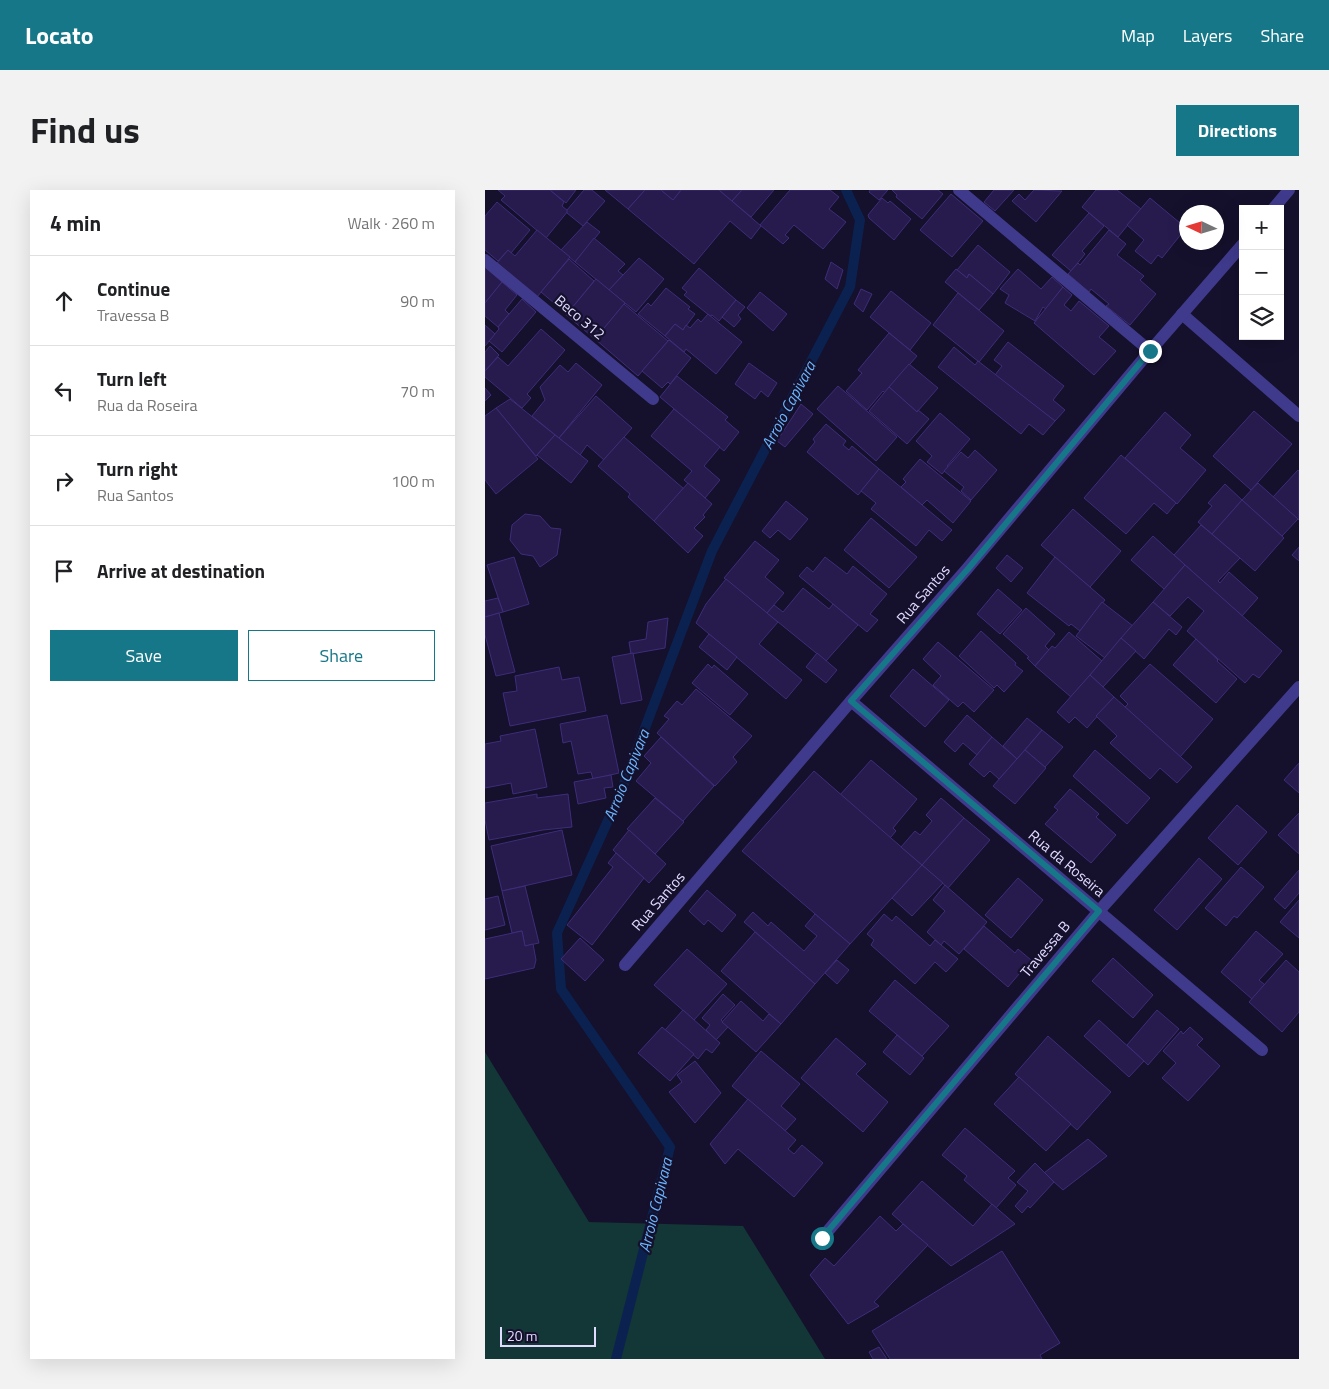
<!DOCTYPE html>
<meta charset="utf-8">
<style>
:root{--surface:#fff;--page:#f2f2f2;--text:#202124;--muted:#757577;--line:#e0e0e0;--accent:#157787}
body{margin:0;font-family:"Titillium Web",sans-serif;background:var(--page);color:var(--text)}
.controls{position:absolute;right:15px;top:15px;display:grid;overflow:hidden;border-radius:0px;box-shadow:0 5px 20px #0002}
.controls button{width:45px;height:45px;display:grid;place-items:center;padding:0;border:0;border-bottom:1px solid var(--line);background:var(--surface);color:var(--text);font:25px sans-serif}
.compass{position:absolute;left:694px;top:15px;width:45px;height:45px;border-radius:50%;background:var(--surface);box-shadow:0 5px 20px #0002;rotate:274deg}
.scale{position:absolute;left:15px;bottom:12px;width:96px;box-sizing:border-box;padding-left:5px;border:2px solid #e0dbff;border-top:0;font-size:14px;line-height:18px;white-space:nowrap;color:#e0dbff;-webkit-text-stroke:4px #15102c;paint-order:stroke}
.stop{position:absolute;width:15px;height:15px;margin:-11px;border:4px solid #157787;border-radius:50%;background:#fff}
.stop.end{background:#157787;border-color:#fff;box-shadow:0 1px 5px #0008}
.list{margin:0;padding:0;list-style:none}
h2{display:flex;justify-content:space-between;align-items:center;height:65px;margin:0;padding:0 20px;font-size:21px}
h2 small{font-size:16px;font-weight:400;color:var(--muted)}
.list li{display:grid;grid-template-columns:32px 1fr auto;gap:15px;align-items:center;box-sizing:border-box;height:90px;padding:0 20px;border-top:1px solid var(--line)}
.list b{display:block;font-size:19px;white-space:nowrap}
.list p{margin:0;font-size:16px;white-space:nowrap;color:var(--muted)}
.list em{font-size:16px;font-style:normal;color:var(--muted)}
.actions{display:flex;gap:10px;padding:15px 20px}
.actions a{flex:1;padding:11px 0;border:1px solid var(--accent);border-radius:0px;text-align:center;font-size:18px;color:var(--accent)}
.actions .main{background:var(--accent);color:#fff}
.icon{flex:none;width:28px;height:28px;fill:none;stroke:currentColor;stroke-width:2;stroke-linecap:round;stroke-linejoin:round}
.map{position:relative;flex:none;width:814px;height:1169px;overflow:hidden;border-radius:0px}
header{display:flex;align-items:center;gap:30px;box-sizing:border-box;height:70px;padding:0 25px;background:var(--accent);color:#fff}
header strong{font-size:24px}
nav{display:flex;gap:28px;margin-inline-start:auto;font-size:18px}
.intro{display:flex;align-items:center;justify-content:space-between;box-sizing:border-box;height:120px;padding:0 30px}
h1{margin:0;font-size:35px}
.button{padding:12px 22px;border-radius:0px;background:var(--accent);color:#fff;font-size:18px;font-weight:700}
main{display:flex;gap:30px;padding:0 30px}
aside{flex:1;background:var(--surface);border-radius:0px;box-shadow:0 5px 20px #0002}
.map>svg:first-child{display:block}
</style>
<header>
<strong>Locato</strong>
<nav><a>Map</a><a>Layers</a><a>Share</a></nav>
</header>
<div class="intro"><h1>Find us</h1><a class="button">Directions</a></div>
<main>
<aside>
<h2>4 min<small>Walk · 260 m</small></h2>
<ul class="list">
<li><svg class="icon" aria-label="ahead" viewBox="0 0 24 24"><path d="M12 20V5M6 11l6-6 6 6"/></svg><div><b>Continue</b><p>Travessa B</p></div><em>90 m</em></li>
<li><svg class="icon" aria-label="left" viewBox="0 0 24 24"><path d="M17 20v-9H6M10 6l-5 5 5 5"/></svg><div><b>Turn left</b><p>Rua da Roseira</p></div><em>70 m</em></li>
<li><svg class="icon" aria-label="right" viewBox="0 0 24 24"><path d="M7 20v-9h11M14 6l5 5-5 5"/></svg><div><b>Turn right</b><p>Rua Santos</p></div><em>100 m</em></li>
<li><svg class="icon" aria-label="arrive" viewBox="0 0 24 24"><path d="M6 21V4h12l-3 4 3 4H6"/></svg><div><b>Arrive at destination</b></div></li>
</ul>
<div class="actions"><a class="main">Save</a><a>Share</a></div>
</aside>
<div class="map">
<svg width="814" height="1169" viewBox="0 0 814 1169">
<rect width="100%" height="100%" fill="#15102c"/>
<path fill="#133636" d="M0,862L104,1032L258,1036L340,1169H0Z"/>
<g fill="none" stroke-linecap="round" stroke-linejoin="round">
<path stroke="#0b2250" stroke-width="10" d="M131,1169L185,957L76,799L72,743L135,604L227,361L365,97L375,30L361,0"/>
</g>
<g fill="#271b4d" stroke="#3e2d7a">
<path d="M13,0H65L79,12L77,16L83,21L61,48L16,10L20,6Z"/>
<path d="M65,0H91L81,13Z"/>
<path d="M99,0H107L120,11L98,36L82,23V20Z"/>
<path d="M120,0H160L143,19Z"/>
<path d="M160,0H176L188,10L196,0H234L276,36L266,49L245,31L209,74L143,19Z"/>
<path d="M176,0H196L188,10Z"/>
<path d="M234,0H257L247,11Z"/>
<path d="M257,0H289L266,27L247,11Z"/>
<path d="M305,0H345L354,7L344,19L361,32L338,59L309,35L300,45L304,48L298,54L275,35Z"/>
<path d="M385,0H403L394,10L384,2Z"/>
<path d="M407,0H453L458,4L437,29L411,7L412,5Z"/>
<path d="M509,0H529L510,21L499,12Z"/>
<path d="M549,0L577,1L551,32L527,11L534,4L540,10Z"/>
<path d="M611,0H632L656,19L633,47L597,17Z"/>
<path d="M466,4L498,31L467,67L435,40Z"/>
<path d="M397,8L403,13L405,11L426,29L409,50L384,28L383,25Z"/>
<path d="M665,8L701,38L677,68L673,65L666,74L650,61L659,50L642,35Z"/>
<path d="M12,12L45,40L26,63L23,60L13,71L0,60V26Z"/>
<path d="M604,23L619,36L597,61L600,64L586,81L567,65Z"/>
<path d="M102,32L115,42L90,72L76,60Z"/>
<path d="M52,40L85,67L52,107L12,73L23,60L30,66Z"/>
<path d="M624,40L641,54L632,65L659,86L655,90L671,104L645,135L621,116L624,114L606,99L604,102L583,84L593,73L595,75Z"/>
<path d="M109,48L140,74L133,81L138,85L124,100L90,72Z"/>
<path d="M493,55L525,82L508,104L484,84L482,88L472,80Z"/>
<path d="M154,68L179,89L151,122L124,100Z"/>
<path d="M84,69L109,91L82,124L56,102Z"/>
<path d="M346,72L358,80L352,99L340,89Z"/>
<path d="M0,77L17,92L0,113Z"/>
<path d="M214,78L251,110L234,131L227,125L225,126L199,105L202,102L197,98Z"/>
<path d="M471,79L482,88L484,84L508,104L494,120L460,92Z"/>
<path d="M533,79L556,99L567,87L578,97L561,119L558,117L550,131L520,113L524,105L515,99Z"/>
<path d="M111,89L140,113L110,149L81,125Z"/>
<path d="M17,92L32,105L20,120L24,124L13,137L0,126V113Z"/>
<path d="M578,97L587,105L579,115L586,121L594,111L624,136L614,147L631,161L609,185L549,133Z"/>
<path d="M181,98L205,117L203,119L210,124L198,140L190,134L180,146L153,124L163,113L166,116Z"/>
<path d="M376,99L387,104L378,122L369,114Z"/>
<path d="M406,101L446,133L425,160L385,127Z"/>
<path d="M275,102L302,124L288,141L262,118Z"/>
<path d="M473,103L519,141L494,172L448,135Z"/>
<path d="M37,109L51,122L17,162L4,151L14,139L13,137Z"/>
<path d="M251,110L260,117L253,125L256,129L249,137L237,127Z"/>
<path d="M139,114L183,151L153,186L110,149Z"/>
<path d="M223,124L257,152L231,184L201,159L199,162L180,146L190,134L198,140L201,135L205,138L213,129L216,132Z"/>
<path d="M0,135L10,144L0,156Z"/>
<path d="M56,139L80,160L42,204L46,208L37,218L0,187V181L13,167L23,176Z"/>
<path d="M404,143L432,166L400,203L398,201L382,220L361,201L377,183L373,180Z"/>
<path d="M184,150L206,168L185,194L183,192L177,198L157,181Z"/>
<path d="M523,152L579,196L568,210L580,220L570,231L510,185L517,176L509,170Z"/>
<path d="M5,156L14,165L0,181V162Z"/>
<path d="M469,157L490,175L493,171L570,231L558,245L544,234L536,244L453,177Z"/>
<path d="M91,173L117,195L74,248L47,226L60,210L55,197L75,175L83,182Z"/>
<path d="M264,173L292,193L283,207L276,201L270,209L250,194Z"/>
<path d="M424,174L453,198L432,222L404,197Z"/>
<path d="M192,186L243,227L240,230L254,242L239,261L175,207Z"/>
<path d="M353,196L412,247L391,271L332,219Z"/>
<path d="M404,197L432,222L433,220L444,229L422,254L384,221Z"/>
<path d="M0,198L6,205L0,211Z"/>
<path d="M111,206L147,238L119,270L102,255L95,265L74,248Z"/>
<path d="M25,209L70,245L51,266L11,218Z"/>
<path d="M316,214L328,224L300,257L292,251Z"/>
<path d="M11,218L53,269L11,304L0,290V226Z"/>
<path d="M189,219L235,257L219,276L235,290L220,308L199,290L207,281L166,246Z"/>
<path d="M769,221L807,254L766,300L728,266Z"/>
<path d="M680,222L706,245L695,258L721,280L692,314L640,268Z"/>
<path d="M455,223L485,249L462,276L463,277L457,284L442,272L447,266L431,251Z"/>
<path d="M341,234L361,251L358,255L364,260L367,256L394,279L373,305L322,262L330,252L328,249Z"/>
<path d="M70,245L103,271L86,293L52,265Z"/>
<path d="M139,247L199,299L169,331L143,307L145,304L113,276Z"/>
<path d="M490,260L512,280L486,310L476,301L479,297L459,281L476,262L483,268Z"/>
<path d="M636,265L691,313L682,324L669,313L641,344L599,308Z"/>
<path d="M435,269L486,311L468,333L442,310L437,315L416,297L421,292L418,289Z"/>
<path d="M394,279L467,340L457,351L444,340L431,356L386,319L391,313L376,301Z"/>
<path d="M813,280L814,281V330L788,307Z"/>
<path d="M203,293L227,314L218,325L220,327L209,338L218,346L203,363L169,331Z"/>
<path d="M773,293L813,329L797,346L757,310Z"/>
<path d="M740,294L757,310L727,344L713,332L727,316L723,313Z"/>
<path d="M757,310L799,348L770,381L727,344Z"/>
<path d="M301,311L323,329L305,350L293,340L285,348L277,341Z"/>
<path d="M588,319L636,361L605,397L556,355Z"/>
<path d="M40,324L55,326L66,338L76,339L72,365L55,377L48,366L36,364L25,350L27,335Z"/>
<path d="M386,328L432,367L404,398L359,360Z"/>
<path d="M716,335L755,368L733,391L735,393L744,382L773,408L757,426L689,365Z"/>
<path d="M668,346L700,375L679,399L646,370Z"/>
<path d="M270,351L294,370L280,387L299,403L282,423L239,388Z"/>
<path d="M814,357V371L807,365Z"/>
<path d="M522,365L538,378L526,392L511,378Z"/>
<path d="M29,367L44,414L18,422L2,375Z"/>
<path d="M340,367L362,384L368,376L402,404L385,424L393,430L382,442L314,386L322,377L328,382Z"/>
<path d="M570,367L620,410L595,441L586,434L584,436L542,403Z"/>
<path d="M700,375L797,461L774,488L768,484L760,493L702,441L719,421L703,407L685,426L668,412Z"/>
<path d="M241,389L293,432L274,454L317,490L301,509L211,433L221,414Z"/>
<path d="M318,398L344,419L348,414L373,435L341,471L282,423L289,415L298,422Z"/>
<path d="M513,399L537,420L515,444L492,424Z"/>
<path d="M13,408L18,422L0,427V411Z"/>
<path d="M617,412L648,436L620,468L591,446Z"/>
<path d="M668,412L697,437L691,445L684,439L659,469L636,448Z"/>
<path d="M541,418L570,444L560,456L564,460L550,476L542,468L544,467L518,444Z"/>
<path d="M14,423L30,482L11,486L0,445V427Z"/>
<path d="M183,428L180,458L146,464L144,452L161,449L163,432Z"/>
<path d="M496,441L531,473L530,475L538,481L519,502L512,495L509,498L474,466Z"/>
<path d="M584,442L617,471L586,507L550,476L567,456L570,458Z"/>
<path d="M224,444L252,467L242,480L214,457Z"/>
<path d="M636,448L651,461L618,497L605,485Z"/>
<path d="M711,449L733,470L732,471L752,489L731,513L688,475Z"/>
<path d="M453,452L509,500L489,522L478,512L473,517L448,495L456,486L438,469Z"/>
<path d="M148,463L157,510L136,514L127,467Z"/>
<path d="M332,463L352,480L341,493L321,477Z"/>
<path d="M223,474L227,478L229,475L263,504L245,525L207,493Z"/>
<path d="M665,474L728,529L695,567L640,517L643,514L635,506Z"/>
<path d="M74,477L77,490L94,487L101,521L25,536L18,503L32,501L30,486Z"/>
<path d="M428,479L464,510L440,537L405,506Z"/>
<path d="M605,485L629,507L602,538L590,527L584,533L572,522Z"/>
<path d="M211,499L267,546L248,567L252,572L230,596L172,543L184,529L179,526L192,511L197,515Z"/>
<path d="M629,507L707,577L692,593L675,578L665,589L625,553L632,546L611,526Z"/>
<path d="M122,525L134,583L108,589L106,582L93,584L86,551L78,553L75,534Z"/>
<path d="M482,525L507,547L492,565L478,553L470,562L459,552Z"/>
<path d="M542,528L557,540L532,569L518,556Z"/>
<path d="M50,539L62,597L28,604L26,593L0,598V554L16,551L15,546Z"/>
<path d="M557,540L578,557L560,577L540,560Z"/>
<path d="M176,547L229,596L198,631L151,591L166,573L159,566Z"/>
<path d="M507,547L532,569L514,589L505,581L499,587L484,574Z"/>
<path d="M540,560L561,578L530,614L508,596Z"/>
<path d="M610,560L665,608L642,634L588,586Z"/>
<path d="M386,570L432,609L408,638L411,641L405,648L355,605Z"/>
<path d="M814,573V603L799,590Z"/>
<path d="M329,581L437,675L365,754L257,661Z"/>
<path d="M126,585L128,597L119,598L121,608L93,614L89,592Z"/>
<path d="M585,599L614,624L611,627L631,645L606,673L560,634L573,620L569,617Z"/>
<path d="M52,604V608L83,604L87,637L58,640L4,650L0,630V613Z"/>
<path d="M170,608L199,632L170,664L142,639Z"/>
<path d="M456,608L479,628L437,675L416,657L430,641L435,645L447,631L441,625Z"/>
<path d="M752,615L782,642L753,675L723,648Z"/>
<path d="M814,623V664L793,645Z"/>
<path d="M479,628L505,650L463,698L437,675Z"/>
<path d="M77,640L87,685L17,701L6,656Z"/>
<path d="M144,640L181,674L164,693L128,660Z"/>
<path d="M131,663L159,688L107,755L82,735L128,677L123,673Z"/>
<path d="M714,668L737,689L692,740L669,720Z"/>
<path d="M437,675L458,693L427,726L407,708Z"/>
<path d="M756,677L779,697L752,728L749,726L741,736L720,718Z"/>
<path d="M814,680V703L800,719L789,709Z"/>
<path d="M533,688L558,710L526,748L500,725Z"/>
<path d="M460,695L502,732L474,764L459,751L456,755L442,742L460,721L448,710Z"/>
<path d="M40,696L54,753L40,756L37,741L27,743L17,701Z"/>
<path d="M222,700L251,725L237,742L223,730L219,735L204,721Z"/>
<path d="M13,706L20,735L0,740V709Z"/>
<path d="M814,710V748L795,732Z"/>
<path d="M268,722L283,736L286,732L319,761L332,746L320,736L330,724L365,754L330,794L259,732Z"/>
<path d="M399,724L407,731L411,726L445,756L450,750L473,769L461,782L450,772L430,794L386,755L389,750L382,744Z"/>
<path d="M499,736L530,763L533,759L546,770L523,797L479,759Z"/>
<path d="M37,741L40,756L48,754L51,770L49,778L0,789V749Z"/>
<path d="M771,741L798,764L774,790L780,795L767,809L736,782Z"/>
<path d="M270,742L330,794L296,834L236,781Z"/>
<path d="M95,748L119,770L100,791L76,769Z"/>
<path d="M202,759L242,794L209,830L169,795Z"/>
<path d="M628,768L668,805L648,828L607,791Z"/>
<path d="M352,770L364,780L352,794L340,783Z"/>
<path d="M801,770L814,782V822L797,842L764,812Z"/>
<path d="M410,790L464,836L437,866L384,821Z"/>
<path d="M238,804L250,815L236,830L243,837L231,850L221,840L225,835L217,828Z"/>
<path d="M256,811L278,831L284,824L296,834L271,862L237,832Z"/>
<path d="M198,820L235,853L227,863L221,859L213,869L180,840Z"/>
<path d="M672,820L694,839L663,875L642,855Z"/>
<path d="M614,830L659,871L644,887L599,846Z"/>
<path d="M177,837L209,864L185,891L153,863Z"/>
<path d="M705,837L718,849L712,855L735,876L703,911L677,888L691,873L678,861L696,841L698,844Z"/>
<path d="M412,845L439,868L425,885L398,862Z"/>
<path d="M563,846L626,902L592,940L530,884Z"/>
<path d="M351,848L381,874L371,884L403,912L378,942L316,888Z"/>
<path d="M276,861L315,894L296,916L311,929L300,941L247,896Z"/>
<path d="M210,871L236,903L210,933L184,902L197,892L192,885Z"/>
<path d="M534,887L586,934L561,961L509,914Z"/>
<path d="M263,909L311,950L303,959L309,964L317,955L338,973L309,1007L253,959L240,974L225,954Z"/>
<path d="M480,938L530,981L523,988L531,995L511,1018L479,990L482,986L457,965Z"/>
<path d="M603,949L622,966L578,1000L559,983Z"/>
<path d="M550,973L569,992L545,1018L543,1016L537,1023L530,1016L543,1001L532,992Z"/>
<path d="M437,991L488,1036L507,1014L530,1034L466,1076L407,1024Z"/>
<path d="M395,1026L411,1041L418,1034L443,1055L389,1112L394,1116L363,1134L325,1085L340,1068L349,1076Z"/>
<path d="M517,1061L575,1153L555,1165L557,1169H405L387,1141Z"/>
<path d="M394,1157L402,1169H388L384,1162Z"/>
</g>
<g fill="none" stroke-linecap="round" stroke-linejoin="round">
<g stroke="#3f3a8c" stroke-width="12">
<path d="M474,0L665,161"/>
<path d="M0,70L168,209"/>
</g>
<g stroke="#3f3a8c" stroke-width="12">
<path d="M788,19L804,0"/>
<path d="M697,124L814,226"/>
<path d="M366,511L777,860"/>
<path d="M140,775L366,511L481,380L665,161L758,54"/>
<path d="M337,1048L614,721L814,497"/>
</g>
</g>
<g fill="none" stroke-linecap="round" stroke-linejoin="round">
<path stroke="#157787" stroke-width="6" d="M337,1048L614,721L366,511L482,380L665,161"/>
</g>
<g text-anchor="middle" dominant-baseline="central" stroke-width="4.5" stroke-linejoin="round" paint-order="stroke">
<g font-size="15" fill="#e0dbff" stroke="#15102c">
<text transform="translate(95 127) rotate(40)">Beco 312</text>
<text transform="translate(438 404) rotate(-49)">Rua Santos</text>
<text transform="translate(582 673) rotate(40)">Rua da Roseira</text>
<text transform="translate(173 711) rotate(-49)">Rua Santos</text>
<text transform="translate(560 759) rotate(-50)">Travessa B</text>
</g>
<g font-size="16" font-style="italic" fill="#69b5ff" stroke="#15102c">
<text transform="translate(303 215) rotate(-62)">Arroio Capivara</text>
<text transform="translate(141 585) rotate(-68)">Arroio Capivara</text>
<text transform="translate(170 1015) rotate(-76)">Arroio Capivara</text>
</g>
</g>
</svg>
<div class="controls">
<button>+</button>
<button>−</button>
<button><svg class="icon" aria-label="layers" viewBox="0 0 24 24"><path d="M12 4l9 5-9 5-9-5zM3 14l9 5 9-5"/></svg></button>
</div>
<svg class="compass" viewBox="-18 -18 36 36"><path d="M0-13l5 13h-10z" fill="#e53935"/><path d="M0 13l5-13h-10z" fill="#757577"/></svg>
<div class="scale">20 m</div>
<div class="stop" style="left:337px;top:1048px"></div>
<div class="stop end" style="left:665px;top:161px"></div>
</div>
</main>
